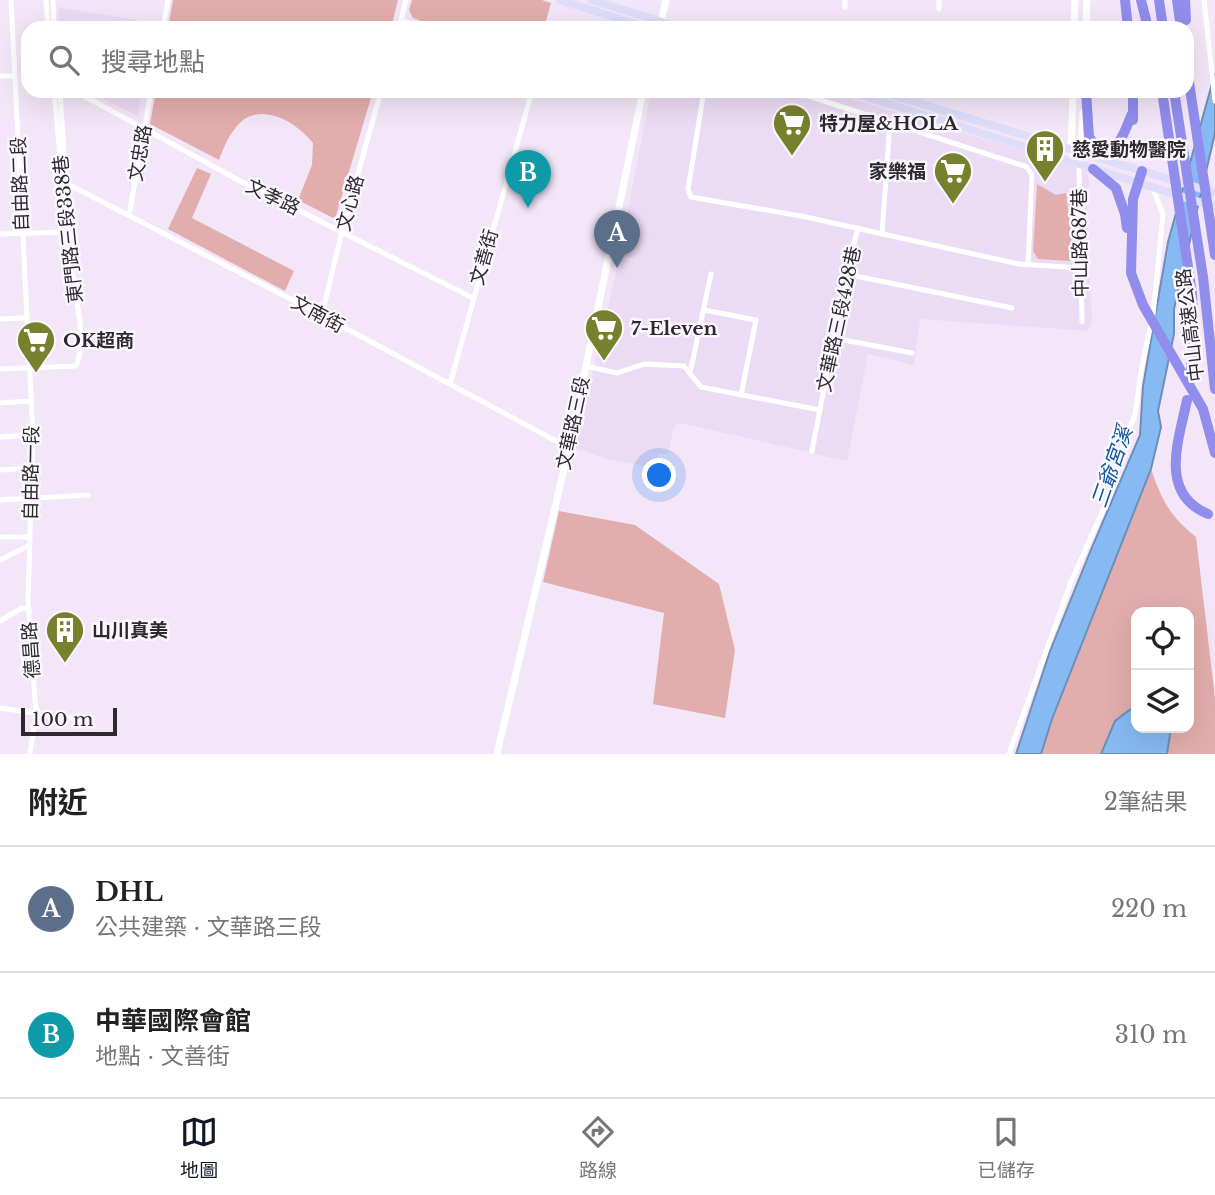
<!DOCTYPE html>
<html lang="zh-TW">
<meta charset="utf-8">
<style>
:root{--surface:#fff;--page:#f2f2f2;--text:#222;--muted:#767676;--line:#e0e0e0;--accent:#111827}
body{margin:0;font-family:"Libre Baskerville","Noto Sans TC",serif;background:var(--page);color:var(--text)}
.controls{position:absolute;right:21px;bottom:21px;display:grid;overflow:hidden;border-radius:14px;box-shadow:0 7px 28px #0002}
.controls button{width:63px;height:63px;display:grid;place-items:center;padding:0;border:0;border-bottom:2px solid var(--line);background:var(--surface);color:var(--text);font:35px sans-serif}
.scale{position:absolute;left:21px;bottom:18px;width:96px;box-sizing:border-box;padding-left:7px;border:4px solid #2d292f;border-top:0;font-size:19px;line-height:24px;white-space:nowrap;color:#2d292f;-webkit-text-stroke:5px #fbf7fe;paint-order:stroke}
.you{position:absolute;left:660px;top:476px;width:24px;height:24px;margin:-18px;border:5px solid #fff;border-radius:50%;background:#1a73e8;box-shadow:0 0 0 10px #1a73e833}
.badge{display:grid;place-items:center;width:46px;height:46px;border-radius:50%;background:var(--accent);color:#fff;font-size:23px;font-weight:700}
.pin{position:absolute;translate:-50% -58px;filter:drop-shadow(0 2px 4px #0008)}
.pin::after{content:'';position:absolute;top:37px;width:24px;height:21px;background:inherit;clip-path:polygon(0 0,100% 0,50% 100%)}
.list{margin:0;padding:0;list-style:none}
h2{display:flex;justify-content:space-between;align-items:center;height:91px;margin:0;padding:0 28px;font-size:30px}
h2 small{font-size:23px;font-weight:400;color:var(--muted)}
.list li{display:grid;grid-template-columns:46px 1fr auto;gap:21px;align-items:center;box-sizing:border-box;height:126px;padding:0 28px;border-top:2px solid var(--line)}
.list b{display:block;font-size:26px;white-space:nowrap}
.list p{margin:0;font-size:23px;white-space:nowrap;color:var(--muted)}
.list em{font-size:23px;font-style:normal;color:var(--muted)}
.icon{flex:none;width:38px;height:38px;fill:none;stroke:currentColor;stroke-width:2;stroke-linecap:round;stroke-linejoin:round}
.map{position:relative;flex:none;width:1215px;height:754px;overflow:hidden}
.search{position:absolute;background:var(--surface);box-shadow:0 7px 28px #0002;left:21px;right:21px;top:21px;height:77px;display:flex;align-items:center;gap:18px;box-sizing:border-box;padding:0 24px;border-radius:21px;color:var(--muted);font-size:26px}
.sheet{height:343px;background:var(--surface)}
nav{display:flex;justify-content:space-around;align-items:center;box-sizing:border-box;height:98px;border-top:2px solid var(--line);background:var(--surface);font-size:19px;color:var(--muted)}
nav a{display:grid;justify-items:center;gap:4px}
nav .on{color:var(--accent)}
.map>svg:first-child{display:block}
</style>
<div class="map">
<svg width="1215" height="754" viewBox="0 0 1215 754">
<rect width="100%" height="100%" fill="#f3e6f8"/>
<g fill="#ecdbf4">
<path d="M58,7L153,23L152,28H60Z"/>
<path d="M87,91H142L138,116Z"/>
<path d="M651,91H825L1086,170L1090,183L1087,190V220L1092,320L1088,331L920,319L914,365L868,354L847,461L681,423L674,426L668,454H658L656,468L610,460L575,448L619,260L640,261L619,255Z"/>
</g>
<g fill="#e2aead" fill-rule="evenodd">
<path d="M173,0H398L391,28H168Z"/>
<path d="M412,0H542L551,3L544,28H442L413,18L409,10Z"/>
<path d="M156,91H373L335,219L298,200L312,165L313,143C295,120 255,98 234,130C227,138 223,150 219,160L150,124Z"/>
<path d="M197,168L211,174L192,218L294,271L285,291L168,229Z"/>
<path d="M1037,184L1056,195L1066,193L1074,257L1070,261L1038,259L1033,251Z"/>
<path d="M1151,469C1162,501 1170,516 1196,537L1215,698V754H1041L1052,719ZM1136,612H1189V728H1136Z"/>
<path d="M559,511L635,525L719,584L735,650L725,718L653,704L664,613L543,582Z"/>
</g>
<g fill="#87baf2" stroke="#6c8eb8" stroke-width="2">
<path d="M1215,73V133L1174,309V334L1158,411L1161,427L1151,469L1052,719L1041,754H1016L1050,651L1090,552L1140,435L1143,386L1168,242Z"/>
<path d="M1136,705V728H1171L1167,754H1101L1115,721Z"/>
</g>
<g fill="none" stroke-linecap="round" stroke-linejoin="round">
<g stroke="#fff" stroke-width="5">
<path d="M11,0L33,435L28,599L36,713L30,754"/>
<path d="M46,0L48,28"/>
<path d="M53,0L54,28"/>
<path d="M845,0V7"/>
<path d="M939,0V9"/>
<path d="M1204,0L1215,101"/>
<path d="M401,20L426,28"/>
<path d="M163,28L168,0"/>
<path d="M399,28L406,0"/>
<path d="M0,76H14"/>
<path d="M60,91L65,169"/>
<path d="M75,91L242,182L473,298"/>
<path d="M704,91L688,189L691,197L801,216L1019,264L1081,268"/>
<path d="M793,91L1027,167L1032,175L1028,265"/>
<path d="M1079,164L1082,322"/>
<path d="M66,183L308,308L569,448"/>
<path d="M129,215L151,91"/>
<path d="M0,234L69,232"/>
<path d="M882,234L890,122"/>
<path d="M846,274L1012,308"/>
<path d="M704,310L756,320L741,395"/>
<path d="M322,315L342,231L381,91"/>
<path d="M0,319L26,318"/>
<path d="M834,338L912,353"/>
<path d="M586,366L617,373L644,364L684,366L701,387L820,410"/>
<path d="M0,369L76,366C87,338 76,304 73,275C70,244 68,214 66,183L62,176L54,91"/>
<path d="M690,373L711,274"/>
<path d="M450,384L532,91"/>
<path d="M0,403L32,401"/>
<path d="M0,437L33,435"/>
<path d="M812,451L846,274L858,228"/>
<path d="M0,470L33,468"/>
<path d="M0,500L88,495"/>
<path d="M0,537H30"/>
<path d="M0,560L30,545"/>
<path d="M0,621L22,608L28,609"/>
<path d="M0,708L83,720"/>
<path d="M1009,754L1071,582L1111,492L1120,452L1135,415L1141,371L1153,315L1163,214L1153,189"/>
</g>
<g stroke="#fff" stroke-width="7">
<path d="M657,28L661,22L666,0"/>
<path d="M1074,28L1075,0"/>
<path d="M1086,28L1087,0"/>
<path d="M1073,91L1071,150L1079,164"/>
<path d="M1081,157L1083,113"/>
<path d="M497,754L569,448L643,91"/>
</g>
<g stroke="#deddfa" stroke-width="8">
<path d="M560,0L648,28"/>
<path d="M592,0L681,28"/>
<path d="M848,91L1215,207"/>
<path d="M879,91L1215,193"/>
</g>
<g stroke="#908ded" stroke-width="10">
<path d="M1125,0L1128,28"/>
<path d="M1141,0L1148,28"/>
<path d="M1159,0L1163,28"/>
<path d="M1177,0L1181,28"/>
<path d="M1185,0L1186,20"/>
<path d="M1187,43L1189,74"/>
<path d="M1187,69L1215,255"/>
<path d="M1086,91L1089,137L1097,148C1122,153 1124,130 1132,114"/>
<path d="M1162,91L1192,294L1194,337L1191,369"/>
<path d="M1174,91L1203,277L1215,389"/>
<path d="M1133,120V91"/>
<path d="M1093,169L1116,188L1125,214L1127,228"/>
<path d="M1142,171L1133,199L1131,273L1143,305L1203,409L1215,453"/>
<path d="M1187,400C1179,440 1158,493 1208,514"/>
</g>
</g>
<defs>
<g id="supermarket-pin" transform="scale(2.0125)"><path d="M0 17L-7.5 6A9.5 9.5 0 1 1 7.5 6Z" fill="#77802c" stroke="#fbf7fe"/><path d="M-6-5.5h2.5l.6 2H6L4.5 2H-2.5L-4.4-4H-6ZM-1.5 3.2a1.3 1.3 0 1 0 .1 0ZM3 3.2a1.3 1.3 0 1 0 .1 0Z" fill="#fff"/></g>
<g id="building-pin" transform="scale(2.0125)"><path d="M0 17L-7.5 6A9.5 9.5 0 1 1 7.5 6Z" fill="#77802c" stroke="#fbf7fe"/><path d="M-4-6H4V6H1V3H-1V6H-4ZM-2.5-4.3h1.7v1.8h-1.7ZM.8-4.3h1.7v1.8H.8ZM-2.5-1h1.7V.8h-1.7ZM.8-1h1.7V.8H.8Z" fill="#fff"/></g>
</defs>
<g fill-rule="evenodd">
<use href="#supermarket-pin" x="792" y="123"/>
<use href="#building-pin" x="1045" y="149"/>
<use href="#supermarket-pin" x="953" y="171"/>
<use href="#supermarket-pin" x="604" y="328"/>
<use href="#supermarket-pin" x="36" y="340"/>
<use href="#building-pin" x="65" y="630"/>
</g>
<g text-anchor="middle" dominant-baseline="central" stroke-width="5" stroke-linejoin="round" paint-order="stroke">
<g font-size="19" font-weight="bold" fill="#2d292f" stroke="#fbf7fe" text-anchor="start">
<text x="819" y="123">特力屋&amp;HOLA</text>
<text x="1072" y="149">慈愛動物醫院</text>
<text x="926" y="171" text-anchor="end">家樂福</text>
<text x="631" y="328">7-Eleven</text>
<text x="63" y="340">OK超商</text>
<text x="92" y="630">山川真美</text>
</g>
<g font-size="19" fill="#2d292f" stroke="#fbf7fe">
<text transform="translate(140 153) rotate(-80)">文忠路</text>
<text transform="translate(20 184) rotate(-92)">自由路二段</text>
<text transform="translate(273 197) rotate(26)">文孝路</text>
<text transform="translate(350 203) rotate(-75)">文心路</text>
<text transform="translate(68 229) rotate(-96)">東門路三段338巷</text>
<text transform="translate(1080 243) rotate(-91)">中山路687巷</text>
<text transform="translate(484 257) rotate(-74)">文善街</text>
<text transform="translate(318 314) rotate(28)">文南街</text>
<text transform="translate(839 319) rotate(-78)">文華路三段428巷</text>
<text transform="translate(1190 325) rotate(-97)">中山高速公路</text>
<text transform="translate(573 423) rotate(-78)">文華路三段</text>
<text transform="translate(31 473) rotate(-89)">自由路一段</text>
<text transform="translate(31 650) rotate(-94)">德昌路</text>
</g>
<g font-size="21" font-style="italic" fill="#0e589b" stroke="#fbf7fe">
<text transform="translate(1112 467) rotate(-71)">三爺宮溪</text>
</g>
</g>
</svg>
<div class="controls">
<button><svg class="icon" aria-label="locate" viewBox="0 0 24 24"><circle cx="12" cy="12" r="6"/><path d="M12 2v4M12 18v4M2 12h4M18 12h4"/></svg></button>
<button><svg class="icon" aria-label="layers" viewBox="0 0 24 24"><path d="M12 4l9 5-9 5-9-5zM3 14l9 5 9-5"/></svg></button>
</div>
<div class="scale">100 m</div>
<div class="you"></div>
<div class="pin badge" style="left:617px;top:268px;background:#5c6f8a">A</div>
<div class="pin badge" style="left:528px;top:208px;background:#0f9aa8">B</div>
<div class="search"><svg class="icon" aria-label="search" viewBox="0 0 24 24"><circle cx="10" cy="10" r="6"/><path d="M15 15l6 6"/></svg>搜尋地點</div>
</div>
<section class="sheet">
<h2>附近<small>2筆結果</small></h2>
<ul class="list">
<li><span class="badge" style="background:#5c6f8a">A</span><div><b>DHL</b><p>公共建築 · 文華路三段</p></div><em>220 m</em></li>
<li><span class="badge" style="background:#0f9aa8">B</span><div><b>中華國際會館</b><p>地點 · 文善街</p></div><em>310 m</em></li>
</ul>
</section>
<nav>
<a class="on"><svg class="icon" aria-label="map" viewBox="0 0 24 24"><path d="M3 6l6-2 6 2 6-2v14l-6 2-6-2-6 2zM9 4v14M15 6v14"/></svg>地圖</a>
<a><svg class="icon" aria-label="directions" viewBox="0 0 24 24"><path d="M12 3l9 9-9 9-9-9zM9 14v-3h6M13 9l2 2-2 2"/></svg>路線</a>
<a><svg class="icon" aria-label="saved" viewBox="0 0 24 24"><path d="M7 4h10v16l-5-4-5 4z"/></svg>已儲存</a>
</nav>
